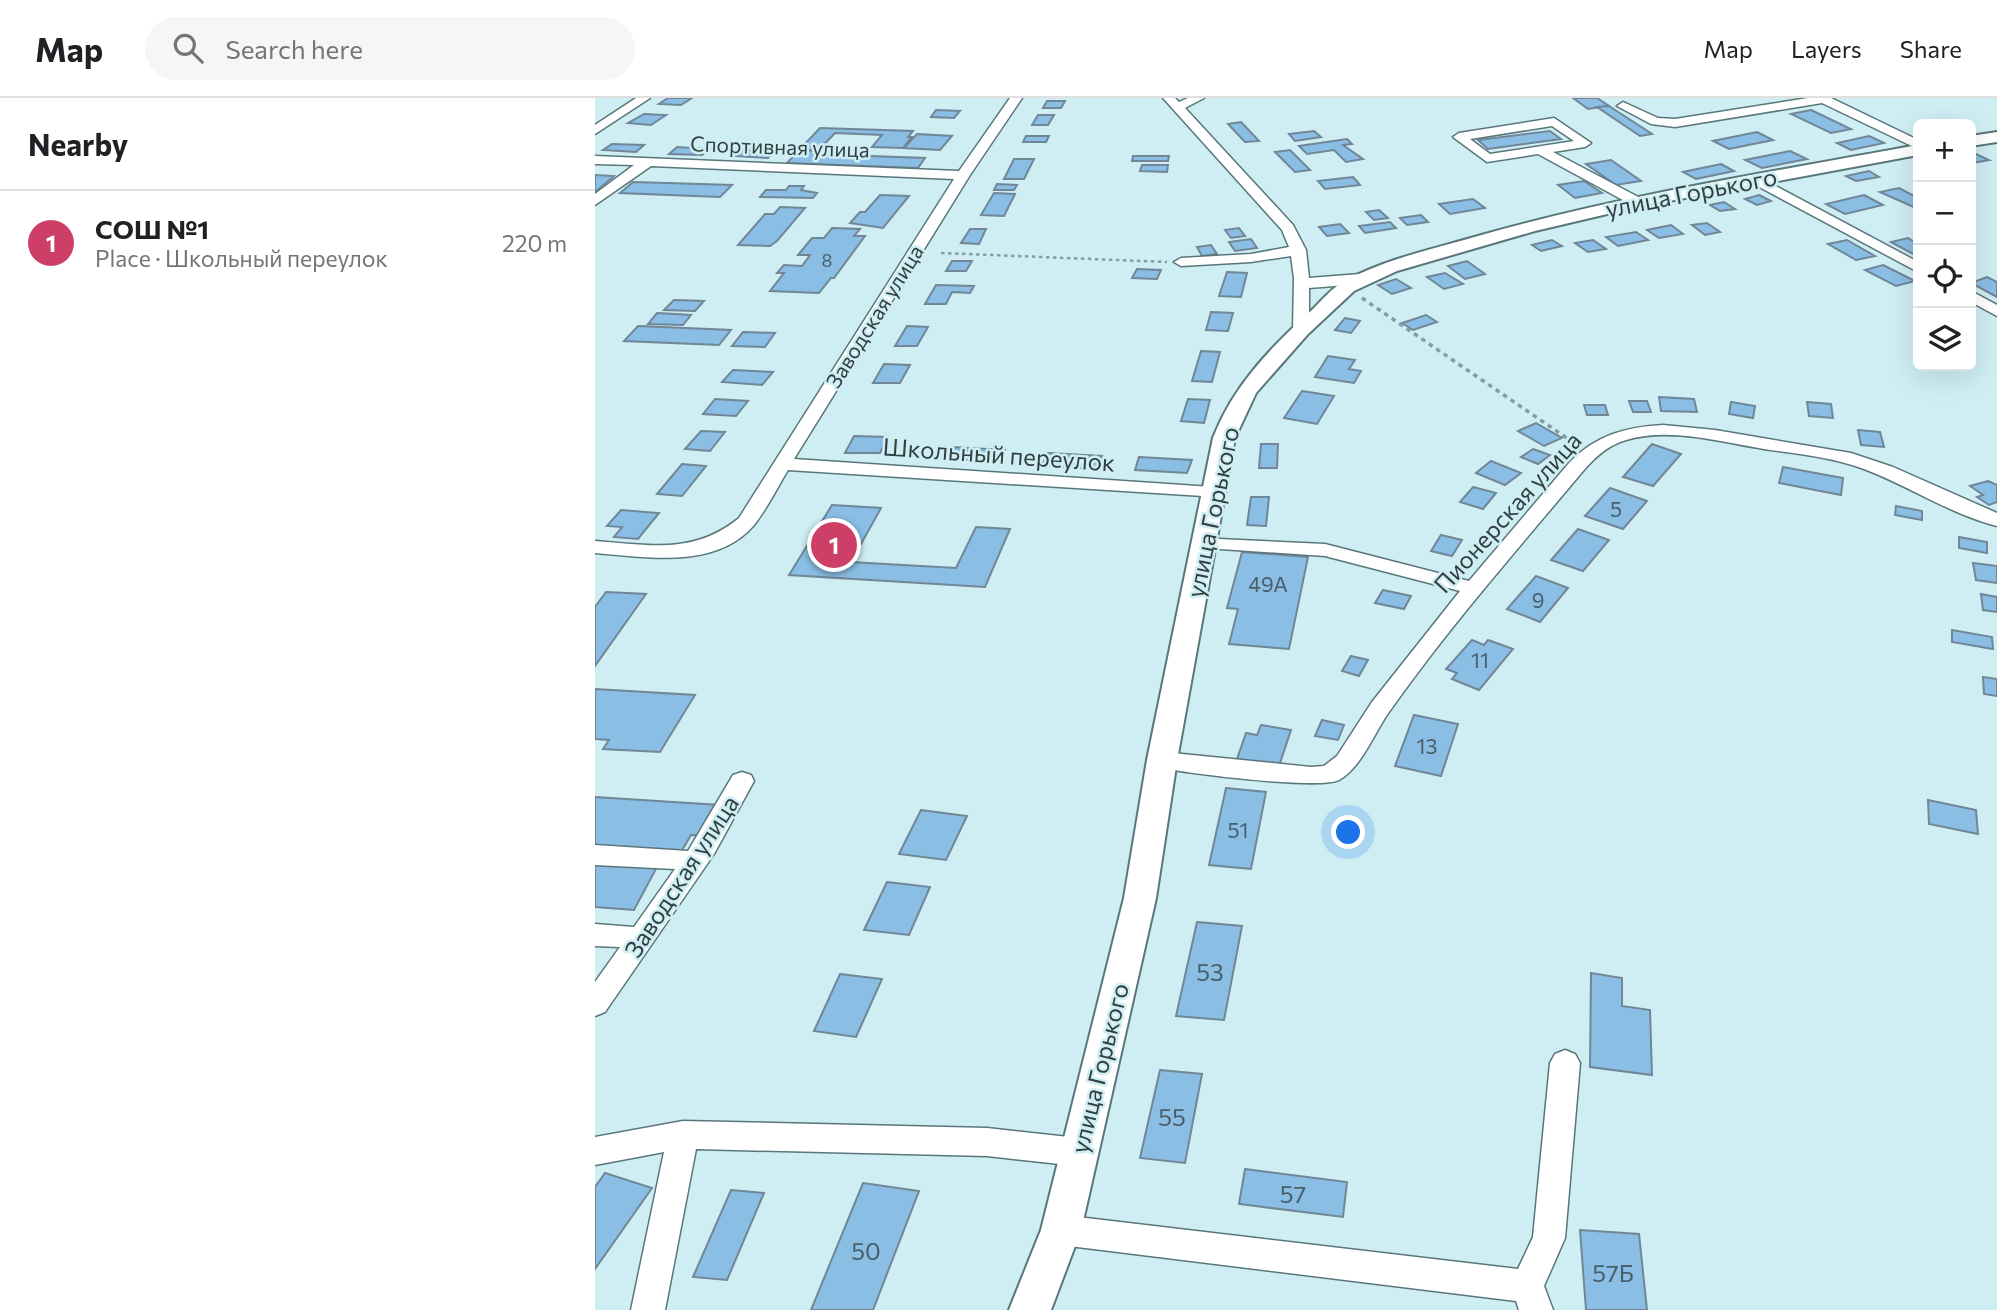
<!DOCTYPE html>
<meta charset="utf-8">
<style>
:root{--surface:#fff;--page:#f6f6f6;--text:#202124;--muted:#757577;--line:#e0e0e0;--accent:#cd3f67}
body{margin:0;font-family:Commissioner,sans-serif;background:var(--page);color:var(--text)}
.controls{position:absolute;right:21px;top:21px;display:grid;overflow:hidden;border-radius:10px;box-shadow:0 7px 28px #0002}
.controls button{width:63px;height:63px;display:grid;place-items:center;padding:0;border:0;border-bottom:2px solid var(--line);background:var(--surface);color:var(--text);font:35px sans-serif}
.you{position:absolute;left:754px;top:735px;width:24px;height:24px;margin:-18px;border:5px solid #fff;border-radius:50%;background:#1a73e8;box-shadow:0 0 0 10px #1a73e833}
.badge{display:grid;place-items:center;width:46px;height:46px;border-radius:50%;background:var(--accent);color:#fff;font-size:23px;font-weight:700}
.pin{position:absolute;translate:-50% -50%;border:4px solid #fff;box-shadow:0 2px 7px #0006}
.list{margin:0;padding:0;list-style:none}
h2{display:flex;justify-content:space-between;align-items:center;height:91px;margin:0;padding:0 28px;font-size:30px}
h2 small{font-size:23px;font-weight:400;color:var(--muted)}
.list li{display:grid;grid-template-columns:46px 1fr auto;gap:21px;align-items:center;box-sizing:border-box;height:105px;padding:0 28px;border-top:2px solid var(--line)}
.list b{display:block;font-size:26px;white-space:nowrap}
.list p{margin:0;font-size:23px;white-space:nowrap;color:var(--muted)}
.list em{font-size:23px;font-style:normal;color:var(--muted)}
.icon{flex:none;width:38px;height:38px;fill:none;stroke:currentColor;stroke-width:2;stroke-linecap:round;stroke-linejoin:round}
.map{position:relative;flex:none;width:1402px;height:1212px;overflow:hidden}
header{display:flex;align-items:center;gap:42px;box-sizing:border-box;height:98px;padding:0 35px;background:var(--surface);border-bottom:2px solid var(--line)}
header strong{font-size:33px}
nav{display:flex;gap:38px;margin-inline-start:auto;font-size:24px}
.search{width:490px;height:63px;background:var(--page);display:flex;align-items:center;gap:18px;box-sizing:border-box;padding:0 24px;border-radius:38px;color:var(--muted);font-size:26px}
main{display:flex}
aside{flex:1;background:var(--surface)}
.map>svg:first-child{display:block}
</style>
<header>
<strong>Map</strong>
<div class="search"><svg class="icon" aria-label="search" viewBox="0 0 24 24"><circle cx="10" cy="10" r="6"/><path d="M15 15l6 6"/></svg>Search here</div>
<nav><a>Map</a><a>Layers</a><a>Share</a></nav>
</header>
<main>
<aside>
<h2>Nearby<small></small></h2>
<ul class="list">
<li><span class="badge">1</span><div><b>СОШ №1</b><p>Place · Школьный переулок</p></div><em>220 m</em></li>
</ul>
</aside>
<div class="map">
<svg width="1402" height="1212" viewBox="0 0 1402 1212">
<rect width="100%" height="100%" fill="#ceeef4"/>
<g fill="#8abee5" stroke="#718696" stroke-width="2">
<path d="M73,0H97L86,7L64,6Z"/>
<path d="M978,0H1002L1014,8L993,11Z"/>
<path d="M452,3H470L466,10H448Z"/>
<path d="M1014,8L1057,36L1045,38L1002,9Z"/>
<path d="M341,12L365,13L359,20L336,19Z"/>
<path d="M1216,12L1256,31L1236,35L1196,16Z"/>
<path d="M49,16L71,17L56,27L33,25Z"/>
<path d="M443,17H459L453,27H437Z"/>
<path d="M646,24L664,43L650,44L633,26Z"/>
<path d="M225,30L318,33L313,39H317L308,50L277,49L287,37L240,35L223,53L204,52Z"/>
<path d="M719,33L726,39L700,43L694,36Z"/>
<path d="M955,33L966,41L893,51L883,42Z"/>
<path d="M1162,34L1178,42L1134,51L1118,43Z"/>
<path d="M322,36L357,38L345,52L309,50Z"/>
<path d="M431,38H454L451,44H428Z"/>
<path d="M1274,38L1289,45L1256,52L1242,45Z"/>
<path d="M752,41L757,46L748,47L768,61L751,64L739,52L712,56L704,48Z"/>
<path d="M17,46L49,47L41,54L8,52Z"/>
<path d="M82,49L115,51L107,57L74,56Z"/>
<path d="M146,52L179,53L173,60L139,58Z"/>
<path d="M204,52L223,53L220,56L330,60L323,70L192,65Z"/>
<path d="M695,52L715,72L700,74L680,54Z"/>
<path d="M1195,53L1212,61L1167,70L1150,62Z"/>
<path d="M1376,54H1377L1394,62L1378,65L1376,64Z"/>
<path d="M538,58H574L573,63H537Z"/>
<path d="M419,61H439L429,81H409Z"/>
<path d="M1016,62L1046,83L1021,87L991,66Z"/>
<path d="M1126,66L1139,73L1101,81L1088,74Z"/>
<path d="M547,67H573L572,74L545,73Z"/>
<path d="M1274,73L1284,79L1261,83L1251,78Z"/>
<path d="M0,77L19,78L0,94Z"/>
<path d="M758,79L765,87L730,91L723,83Z"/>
<path d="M989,83L1007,95L980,100L963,87Z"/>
<path d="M38,84L137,87L125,99L25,95Z"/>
<path d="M402,86L422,87L419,92H399Z"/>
<path d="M194,88H209L206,92L222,95L218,100L165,99L171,92H191Z"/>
<path d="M1304,90L1323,100V111L1285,94Z"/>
<path d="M399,95L420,96L409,118L386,117Z"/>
<path d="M285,97L314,98L288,130L255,125L265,114H270Z"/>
<path d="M1164,97L1176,103L1162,107L1150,101Z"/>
<path d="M1269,97L1288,107L1250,116L1231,106Z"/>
<path d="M878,101L890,110L855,116L844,106Z"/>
<path d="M1129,104L1140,111L1125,113L1115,107Z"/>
<path d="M185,109L210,110L182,143L175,148L143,147L170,116H179Z"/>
<path d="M784,112L793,120L779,122L771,114Z"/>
<path d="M826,117L833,124L812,127L805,120Z"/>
<path d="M795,124L801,130L770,135L764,128Z"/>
<path d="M1112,125L1125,134L1110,137L1097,127Z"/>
<path d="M745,126L754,135L732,138L724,129Z"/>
<path d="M1076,127L1088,136L1064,140L1052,132Z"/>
<path d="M237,130L265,131L259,138H270L239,180H236L224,195L175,193L189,175H182L189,167L207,168L215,157H203L217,140H229Z"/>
<path d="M644,130L650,138L636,140L630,132Z"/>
<path d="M375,131H391L384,146L366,145Z"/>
<path d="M1041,134L1053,142L1023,148L1011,139Z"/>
<path d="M1313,140L1323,146V155L1318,156L1296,144Z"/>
<path d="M656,141L662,150L640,153L634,144Z"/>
<path d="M957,142L967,148L946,153L937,147Z"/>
<path d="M998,142L1011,151L993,154L980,145Z"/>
<path d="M1252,142L1280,158L1261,162L1233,146Z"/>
<path d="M616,147L622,156L607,158L602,149Z"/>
<path d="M357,163H377L371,173H351Z"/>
<path d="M872,163L890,176L870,181L853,168Z"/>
<path d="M1288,167L1320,183L1301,188L1270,172Z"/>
<path d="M542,171L566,172L562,181L537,180Z"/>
<path d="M632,174L652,175L646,199L624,198Z"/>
<path d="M850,175L868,186L849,191L832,179Z"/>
<path d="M1392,179L1402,184V199L1376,185Z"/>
<path d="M801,181L816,190L797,196L783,187Z"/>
<path d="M341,187L379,188L375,195L357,194L351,206H330Z"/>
<path d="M79,202L109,203L100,213L69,212Z"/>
<path d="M616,214L638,215L633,233L611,232Z"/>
<path d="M62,215L96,217L88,227L53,226Z"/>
<path d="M831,217L842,224L818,232L807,225Z"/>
<path d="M750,220L765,223L756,235L740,232Z"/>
<path d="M43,228L136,232L124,247L29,243Z"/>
<path d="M312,228L333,229L322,248H300Z"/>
<path d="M148,234L180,235L170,249L137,248Z"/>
<path d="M606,253L625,254L617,284L597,283Z"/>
<path d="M733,258L760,262L754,271L766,273L759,285L720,279Z"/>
<path d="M289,266L315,267L305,285H278Z"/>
<path d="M138,272L178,274L167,287L127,284Z"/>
<path d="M707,293L739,298L722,326L689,320Z"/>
<path d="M1064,299L1099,301L1102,314L1066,313Z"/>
<path d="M120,301L153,303L141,318L108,316Z"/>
<path d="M593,301L615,302L609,325L586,323Z"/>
<path d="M1034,303H1052L1056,314H1038Z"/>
<path d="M1136,304L1160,308L1158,320L1134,316Z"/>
<path d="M1212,304L1236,306L1238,320L1214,318Z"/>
<path d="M989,307H1010L1013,317H992Z"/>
<path d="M941,325L967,340L949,348L923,333Z"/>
<path d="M1263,332L1285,334L1289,349L1266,347Z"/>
<path d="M106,333L130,334L115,353L90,351Z"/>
<path d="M259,338L293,339L285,355H250Z"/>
<path d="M666,346H683L682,370H664Z"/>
<path d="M1057,346L1086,356L1058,388L1028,379Z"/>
<path d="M356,349L410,352L404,364L350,360Z"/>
<path d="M938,351L955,357L943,366L926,359Z"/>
<path d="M453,355L507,358L501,371L447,367Z"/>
<path d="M544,359L597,362L592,375L540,372Z"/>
<path d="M896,363L926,375L910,387L881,375Z"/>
<path d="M87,366L111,368L87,398L62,396Z"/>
<path d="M1188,369L1248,380L1246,397L1184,385Z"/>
<path d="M1393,383L1402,387V404L1394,407L1382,399L1388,397L1375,388Z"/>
<path d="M878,389L901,395L888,411L865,404Z"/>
<path d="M1015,390L1052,403L1028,431L990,418Z"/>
<path d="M656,399H674L671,428L652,427Z"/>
<path d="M237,407L286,410L256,464L361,470L381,429L415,431L390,489L194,477Z"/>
<path d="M1301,408L1327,413V422L1300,417Z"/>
<path d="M26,412L64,415L43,441L19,439L27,429L12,428Z"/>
<path d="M983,431L1014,442L988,473L956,462Z"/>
<path d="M846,437L867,442L857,458L836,453Z"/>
<path d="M1364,439L1392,444V455L1364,450Z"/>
<path d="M647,454L713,459L694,551L634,546L643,511L632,510Z"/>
<path d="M1378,465L1402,468V485L1381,482Z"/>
<path d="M941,478L973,490L945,524L912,511Z"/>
<path d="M788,492L816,498L809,511L780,505Z"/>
<path d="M11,494L51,496L0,568V509Z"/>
<path d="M1386,496L1402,499V514L1388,512Z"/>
<path d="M1357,532L1397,539L1398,551L1357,544Z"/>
<path d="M877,542L889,547L893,542L918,551L884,592L857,581L862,575L851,571Z"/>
<path d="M756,558L773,562L764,578L747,573Z"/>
<path d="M1388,579L1402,581V598L1389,596Z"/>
<path d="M0,591L100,597L65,654L8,651L14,642L0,641Z"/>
<path d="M819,617L863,626L846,678L800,668Z"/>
<path d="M727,622L749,627L743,642L720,638Z"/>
<path d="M666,627L696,632L684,668L642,661L651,635L662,637Z"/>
<path d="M631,690L671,694L656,771L614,767Z"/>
<path d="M0,699L124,707L107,738L96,737L86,754L0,749Z"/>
<path d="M1333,702L1381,712L1383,736L1334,726Z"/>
<path d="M326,712L372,718L351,762L304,756Z"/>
<path d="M0,765L62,769L39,812L0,809Z"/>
<path d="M292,784L335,789L314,837L269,832Z"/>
<path d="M602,824L647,828L629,922L581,918Z"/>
<path d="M996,875L1027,880V908L1055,912L1057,977L995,969Z"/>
<path d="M245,876L287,881L261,939L219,933Z"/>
<path d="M565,972L607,976L590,1065L545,1060Z"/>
<path d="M650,1071L752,1084L748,1119L644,1106Z"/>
<path d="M10,1075L57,1090L0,1171V1089Z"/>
<path d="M268,1085L324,1093L278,1212H216Z"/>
<path d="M136,1092L169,1095L132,1182L98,1179Z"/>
<path d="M985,1132L1044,1136L1052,1212H991Z"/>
</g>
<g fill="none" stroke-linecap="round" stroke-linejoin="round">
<g stroke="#59767b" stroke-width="3">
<g id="minor">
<path d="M41,0H55L0,36V27Z"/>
<path d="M415,0H427L375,77L199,361L617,389L626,395L624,399L193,372C182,390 172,411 159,427C121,472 50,459 0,455V443C54,447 99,457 144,420L359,81L56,68L0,107V96L39,67L0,66V58L364,73Z"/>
<path d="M568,0H580L584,4L593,0H609L590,10L698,127L711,152L714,180L765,176L773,181L765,186L714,190V232L712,235H700L698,232L699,180L696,158L656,164L586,168L579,164L586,160L656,156L694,149L687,132Z"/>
<path d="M1213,0H1236L1323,42V51L1227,5L1080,29L1056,26L1022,8L1028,4L1063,20L1080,21Z"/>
<path d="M959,20L996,45L990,49L958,54L1047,101V107H1037L943,56L892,64L858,39L864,35ZM957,28L979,43L895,56L875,41Z"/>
<path d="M1160,77L1323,164V174L1155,84L1153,81Z"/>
<path d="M1376,193L1402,207V218L1376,204Z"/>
<path d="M1068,327L1120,332L1256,355L1298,369L1402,415V428C1355,416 1314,388 1269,371C1237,359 1203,356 1169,351C1125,344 1075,329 1031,342C1013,347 999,360 988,373C922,452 853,530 794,614C779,635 767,669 744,682C724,692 584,675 559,668L555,662L559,656L567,654L716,669L729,668L742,658L777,604L865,493L730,458L610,450L603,448L600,444L603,440L730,446L874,483L974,365C1001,337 1031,329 1068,327Z"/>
<path d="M147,674L156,677L159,683L119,756L10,914L0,918V884L25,849L0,848V826L39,829L80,771L0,767V747L93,753L138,677Z"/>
<path d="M970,952L980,956L985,965L970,1140L949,1188L958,1212H924L921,1203L466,1147L455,1143L450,1132L455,1121L466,1117L923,1171L938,1139L955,965L960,956Z"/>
<path d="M88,1023L392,1030L483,1040L494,1044L498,1054L494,1064L483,1068L392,1058L101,1051L70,1212H36L69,1054L0,1067V1039Z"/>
</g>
</g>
<g stroke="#59767b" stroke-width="4">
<g id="major">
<path d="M1402,34V44L1376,48V38Z"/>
<path d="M1323,47V57L1042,109L940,133L802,173L759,193L713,236L661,295L640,340L582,662L561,800L486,1132L456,1212H414L446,1132L529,800L552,662L618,340C638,288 676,249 717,212C726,203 737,190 748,184C790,161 838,151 883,138C1027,97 1176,74 1323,47Z"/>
</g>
</g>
<path stroke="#859ca0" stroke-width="2.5" stroke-dasharray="3.5 3.5" stroke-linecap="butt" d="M346,155L572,164"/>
<path stroke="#859ca0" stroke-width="3.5" stroke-dasharray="4.5 4.5" stroke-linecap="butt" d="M767,200L982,347"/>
<use href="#minor" fill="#fff" fill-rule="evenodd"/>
<use href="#major" fill="#fff" fill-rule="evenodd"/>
</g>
<g text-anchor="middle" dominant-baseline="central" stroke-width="5" stroke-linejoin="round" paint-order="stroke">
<g font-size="18" fill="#485f6a">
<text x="232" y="162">8</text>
</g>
<g font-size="21" fill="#323f41" stroke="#ceeef4">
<text transform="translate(185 48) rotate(2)">Спортивная улица</text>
<text transform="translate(279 218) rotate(-58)">Заводская улица</text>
</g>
<g font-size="21" fill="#485f6a">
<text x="1021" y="410">5</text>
<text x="673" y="485">49А</text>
<text x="943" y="501">9</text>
<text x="885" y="561">11</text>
<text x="832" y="647">13</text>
<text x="643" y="731">51</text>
</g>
<g font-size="24" fill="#323f41" stroke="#ceeef4">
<text transform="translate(1096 94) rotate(-11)">улица Горького</text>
<text transform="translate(404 356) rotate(4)">Школьный переулок</text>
<text transform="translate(617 414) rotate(-78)">улица Горького</text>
<text transform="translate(912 414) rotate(-48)">Пионерская улица</text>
<text transform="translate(86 778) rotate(-57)">Заводская улица</text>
<text transform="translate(504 970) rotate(-76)">улица Горького</text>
</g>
<g font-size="24" fill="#485f6a">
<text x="615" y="873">53</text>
<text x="577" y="1018">55</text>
<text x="698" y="1095">57</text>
<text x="271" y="1152">50</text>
<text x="1018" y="1174">57Б</text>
</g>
</g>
</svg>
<div class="controls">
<button>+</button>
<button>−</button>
<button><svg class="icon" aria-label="locate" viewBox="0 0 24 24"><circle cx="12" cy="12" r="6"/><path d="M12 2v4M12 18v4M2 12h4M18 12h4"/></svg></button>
<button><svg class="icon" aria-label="layers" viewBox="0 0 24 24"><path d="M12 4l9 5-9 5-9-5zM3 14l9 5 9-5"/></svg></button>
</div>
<div class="you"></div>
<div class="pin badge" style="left:239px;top:447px">1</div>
</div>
</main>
